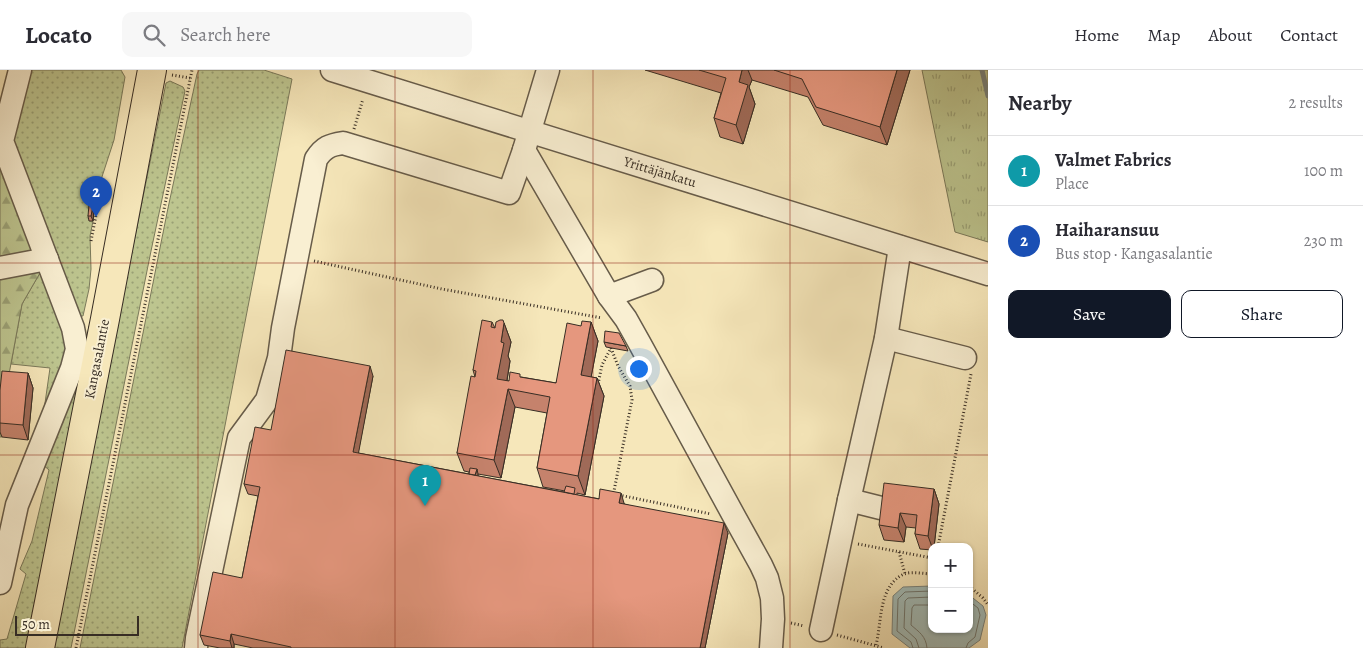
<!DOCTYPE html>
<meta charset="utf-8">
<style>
:root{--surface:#fff;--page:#f7f7f7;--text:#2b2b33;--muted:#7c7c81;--line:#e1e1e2;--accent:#111827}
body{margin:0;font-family:Alegreya,serif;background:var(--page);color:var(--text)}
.controls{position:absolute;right:15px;bottom:15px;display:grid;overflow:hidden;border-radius:10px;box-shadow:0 1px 4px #0004}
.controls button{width:45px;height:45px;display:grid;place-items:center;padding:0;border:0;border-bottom:1px solid var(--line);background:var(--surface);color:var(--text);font:25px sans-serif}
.scale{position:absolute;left:15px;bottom:12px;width:124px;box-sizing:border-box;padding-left:5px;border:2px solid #372d24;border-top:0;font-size:14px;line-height:18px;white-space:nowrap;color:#372d24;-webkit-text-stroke:4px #f9efd2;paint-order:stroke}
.you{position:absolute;left:638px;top:298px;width:18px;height:18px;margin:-12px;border:4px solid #fff;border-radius:50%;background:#1a73e8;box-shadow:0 0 0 8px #1a73e833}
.badge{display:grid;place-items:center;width:32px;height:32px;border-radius:50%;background:var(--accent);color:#fff;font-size:16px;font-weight:700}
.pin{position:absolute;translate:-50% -41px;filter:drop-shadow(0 1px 2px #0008)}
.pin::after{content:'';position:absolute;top:26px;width:18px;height:15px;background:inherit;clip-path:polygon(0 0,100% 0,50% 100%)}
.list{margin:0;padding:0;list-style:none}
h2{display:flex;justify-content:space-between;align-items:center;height:65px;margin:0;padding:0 20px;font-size:21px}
h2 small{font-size:16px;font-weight:400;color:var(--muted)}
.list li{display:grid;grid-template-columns:32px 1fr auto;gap:15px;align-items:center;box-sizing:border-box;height:70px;padding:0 20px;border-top:1px solid var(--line)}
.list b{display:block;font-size:19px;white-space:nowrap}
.list p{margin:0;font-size:16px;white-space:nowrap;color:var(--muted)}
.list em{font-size:16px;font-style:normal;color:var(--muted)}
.actions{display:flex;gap:10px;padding:15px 20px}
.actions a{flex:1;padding:11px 0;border:1px solid var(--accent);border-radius:10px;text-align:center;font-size:18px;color:var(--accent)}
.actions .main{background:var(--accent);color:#fff}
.icon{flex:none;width:28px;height:28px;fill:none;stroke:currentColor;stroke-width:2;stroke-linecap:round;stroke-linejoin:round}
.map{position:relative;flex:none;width:988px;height:578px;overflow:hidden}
header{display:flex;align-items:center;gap:30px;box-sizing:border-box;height:70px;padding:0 25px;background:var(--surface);border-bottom:1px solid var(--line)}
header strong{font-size:24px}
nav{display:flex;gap:28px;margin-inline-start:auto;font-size:18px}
.search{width:350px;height:45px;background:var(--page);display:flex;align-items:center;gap:12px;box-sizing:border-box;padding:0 18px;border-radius:10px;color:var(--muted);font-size:19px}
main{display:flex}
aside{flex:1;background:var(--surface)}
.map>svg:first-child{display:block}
</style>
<header>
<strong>Locato</strong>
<div class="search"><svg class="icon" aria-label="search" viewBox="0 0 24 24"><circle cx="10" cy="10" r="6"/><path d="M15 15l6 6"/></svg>Search here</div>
<nav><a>Home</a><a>Map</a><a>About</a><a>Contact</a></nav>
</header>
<main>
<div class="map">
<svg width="988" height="578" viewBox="0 0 988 578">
<defs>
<pattern id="grass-dots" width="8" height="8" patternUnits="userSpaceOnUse" patternTransform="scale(1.25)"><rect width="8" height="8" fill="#bdc58f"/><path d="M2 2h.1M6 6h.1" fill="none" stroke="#9aa075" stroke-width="1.8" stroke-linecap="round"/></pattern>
<pattern id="forest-firs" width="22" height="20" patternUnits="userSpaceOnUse" patternTransform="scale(1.25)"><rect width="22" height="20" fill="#bdc58f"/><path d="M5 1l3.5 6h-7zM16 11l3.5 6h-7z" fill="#9aa075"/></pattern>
<pattern id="park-tufts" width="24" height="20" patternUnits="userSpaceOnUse" patternTransform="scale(1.25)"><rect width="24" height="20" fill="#bdc58f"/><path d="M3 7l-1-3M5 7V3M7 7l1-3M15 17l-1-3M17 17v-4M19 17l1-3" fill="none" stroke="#9aa075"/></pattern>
</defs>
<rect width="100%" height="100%" fill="#f6e7ba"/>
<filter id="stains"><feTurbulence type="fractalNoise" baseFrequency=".004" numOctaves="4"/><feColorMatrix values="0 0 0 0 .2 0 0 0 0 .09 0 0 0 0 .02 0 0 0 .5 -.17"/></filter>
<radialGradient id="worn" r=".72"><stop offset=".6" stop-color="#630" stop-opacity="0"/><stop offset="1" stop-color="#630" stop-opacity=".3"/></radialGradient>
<g fill="url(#grass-dots)" stroke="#7a795a">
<path d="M29,0H121L125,7L114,70L97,122L94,141L90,151H93L90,166L91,199L89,219L83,246H77L5,74Z"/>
<path d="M199,0H264L292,9L182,578H80L168,138L197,4Z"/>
<path d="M170,11L183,17L185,21L151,181L71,578H52L166,13Z"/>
<path d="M44,196L72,278L42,354L50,298L11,294L22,234Z"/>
<path d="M92,252L26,578H0V570L7,569L26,504L20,499L32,471L49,400L42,394L83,286L89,256Z"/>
</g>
<path fill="url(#forest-firs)" stroke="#7a795a" d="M0,98L44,196L22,234L7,315L2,367H0Z"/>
<path fill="url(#park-tufts)" stroke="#7a795a" d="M922,0H988V172L955,162Z"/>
<path fill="#a1bdbb" stroke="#77837f" d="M932,516V559H969V525L983,536L986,545L980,570L969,578H910L892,564L893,526L903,517Z"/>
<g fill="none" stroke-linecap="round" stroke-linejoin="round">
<g stroke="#6c7570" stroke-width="1">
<path d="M913,578L911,572L897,561L898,529L905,522L932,521"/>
<path d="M919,578L916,569L904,558L905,531L908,528L932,527"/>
<path d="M927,578C926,566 919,562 911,555L912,538L914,535H932"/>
<path d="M966,578L968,573L975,567L980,545L978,538L969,531"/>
</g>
<path stroke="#77837f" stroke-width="5" d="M982,0L988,26"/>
<g stroke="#675c4a" stroke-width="25">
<g id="minor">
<path d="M332,0L988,204"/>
<path d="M548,0L524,80L609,226L626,249L640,274L735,448L761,495L767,508L772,528L773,549L771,578"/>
<path d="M0,198L47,189"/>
<path d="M609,226L652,210"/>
<path d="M886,268L965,288"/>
<path d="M849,430L881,438"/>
<path d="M0,513L17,435L72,298L77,279L73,258L2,71L20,0"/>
<path d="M821,560L849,430L886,268L900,177"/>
<path d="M196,578L197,568L239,368L267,330L279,288L283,258L316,89C324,77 330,75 343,73L509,123L524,80"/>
</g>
</g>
<g stroke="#372d24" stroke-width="30">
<path id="major" d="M40,578L105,249L152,0"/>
</g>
<g stroke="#372d24" stroke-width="3" stroke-dasharray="1 2.5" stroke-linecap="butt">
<path d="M172,5L190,8"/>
<path d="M354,59L363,29"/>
<path d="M91,171L101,119"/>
<path d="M314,191L442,219L602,248"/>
<path d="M611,278L618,296L630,316L632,330L613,426"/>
<path d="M598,314L602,295L611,278"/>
<path d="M619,425L711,444"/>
<path d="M858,474L932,488"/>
<path d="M938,477L971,304"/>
<path d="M899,482L905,504"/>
<path d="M969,516L983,528L988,535"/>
<path d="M791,553L804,556"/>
<path d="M837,565L884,578"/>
<path d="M876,575C882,552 878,516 904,504C912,501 924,504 932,504"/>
<path d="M76,578L192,0"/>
</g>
<use href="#minor" stroke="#f9efd2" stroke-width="22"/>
<use href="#major" stroke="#f6e7ba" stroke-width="28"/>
</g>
<g fill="#c5826c" stroke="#372d24" fill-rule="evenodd">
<path d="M645,0H910L887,75L823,55L808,27L752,10L749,17L755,34L743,74L720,67L714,48L721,23Z"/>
<path d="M93,136L94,141L93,151H89L88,146Z"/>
<path d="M492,252L495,258L504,253L511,272L508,286L510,291L507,311H509L521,307L556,313L581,256L591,252L598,271L591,307L597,308L604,326L585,425L577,423V425L624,433V434L728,463L705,578H253L234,574V578H220L204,575L200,565L242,508L258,426L248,424L244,414L271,360L373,306L358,383L469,404V402L464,401L457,383L475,307L473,300ZM515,337L547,343L537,398L543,417L565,421L564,422L478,406V404L501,408Z"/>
<path d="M604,272L626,276L628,281L606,277Z"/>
<path d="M28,303L33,318L28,370L2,367L0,362V320Z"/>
<path d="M934,419L939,434L934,477H932V480L920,479L915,464L916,458L906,457L904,472L884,470L879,455Z"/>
</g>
<g fill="#a06a58" stroke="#372d24">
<path d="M742,0H748L752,10L749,17L755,34L743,74L736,55L739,12Z"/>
<path d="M897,0H910L887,75L880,57Z"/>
<path d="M93,136L94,141L93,151L91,146Z"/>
<path d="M591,252L598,271L588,323L581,305Z"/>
<path d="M504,253L511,272L508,286L510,291L504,328L497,309L501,272Z"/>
<path d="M370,296L373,306L357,391L353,382Z"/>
<path d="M28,303L33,318L28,370L23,355Z"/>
<path d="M597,308L604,326L585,425L578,406Z"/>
<path d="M508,319L515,337L501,408L494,390Z"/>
<path d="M477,399L478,404L476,415L474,410Z"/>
<path d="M934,419L939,434L934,477H932L928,466Z"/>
<path d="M621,423L624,433L622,443L619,433Z"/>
<path d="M900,443L906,457L904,472L898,458Z"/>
<path d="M724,453L728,463L705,578H700Z"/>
<path d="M231,564L234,574V578H232L230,571Z"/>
</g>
<g fill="#e5977e" stroke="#372d24">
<path d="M699,0H742L739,12L748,15L736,55L714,48L726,8Z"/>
<path d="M774,0H897L880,57L816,37L802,9Z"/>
<path d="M89,135L93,136L91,146H88Z"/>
<path d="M482,250L492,252L491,257L495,258L496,252L500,250H503L504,253L501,272L504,273L497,309L509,311L510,302L520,304V307L556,313L567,253L581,256L582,251L591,252L581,305L597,308L578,406L537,398L550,327L508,319L494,390L457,383L471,306L475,307L476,301L473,300Z"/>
<path d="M605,261L619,263L626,276L604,272Z"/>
<path d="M286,280L370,296L353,382L599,429L600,419L621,423L619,433L724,453L700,578H291V577L231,564L230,571L200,565L213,502L242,508L260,417L244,414L255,357L271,360Z"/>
<path d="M2,301L28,303L23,355L0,353V320Z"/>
<path d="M470,398L477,399L475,405L469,404Z"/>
<path d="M884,413L934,419L928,466L915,464L917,445L900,443L898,458L879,455Z"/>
<path d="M566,416L575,418L574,424L564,422Z"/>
</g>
<path fill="none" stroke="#8f2418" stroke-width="1" stroke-opacity="0.55" d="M198,0V578M395,0V578M593,0V578M790,0V578M0,193H988M0,385H988"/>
<g text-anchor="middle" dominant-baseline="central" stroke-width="4" stroke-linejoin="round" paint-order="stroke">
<g font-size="14" fill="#372d24" stroke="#f9efd2">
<text transform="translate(660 102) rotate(17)">Yrittäjänkatu</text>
<text transform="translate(97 289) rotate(-79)">Kangasalantie</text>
</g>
</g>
<rect width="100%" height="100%" filter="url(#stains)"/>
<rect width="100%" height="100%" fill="url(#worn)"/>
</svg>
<div class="controls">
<button>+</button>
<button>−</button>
</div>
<div class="scale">50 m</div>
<div class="you"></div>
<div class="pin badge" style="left:425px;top:436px;background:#0f9aa8">1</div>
<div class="pin badge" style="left:96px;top:147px;background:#1a4fb4">2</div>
</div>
<aside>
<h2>Nearby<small>2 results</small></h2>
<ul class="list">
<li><span class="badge" style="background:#0f9aa8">1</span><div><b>Valmet Fabrics</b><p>Place</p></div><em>100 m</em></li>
<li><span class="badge" style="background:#1a4fb4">2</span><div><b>Haiharansuu</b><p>Bus stop · Kangasalantie</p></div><em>230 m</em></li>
</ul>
<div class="actions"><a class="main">Save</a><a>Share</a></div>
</aside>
</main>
